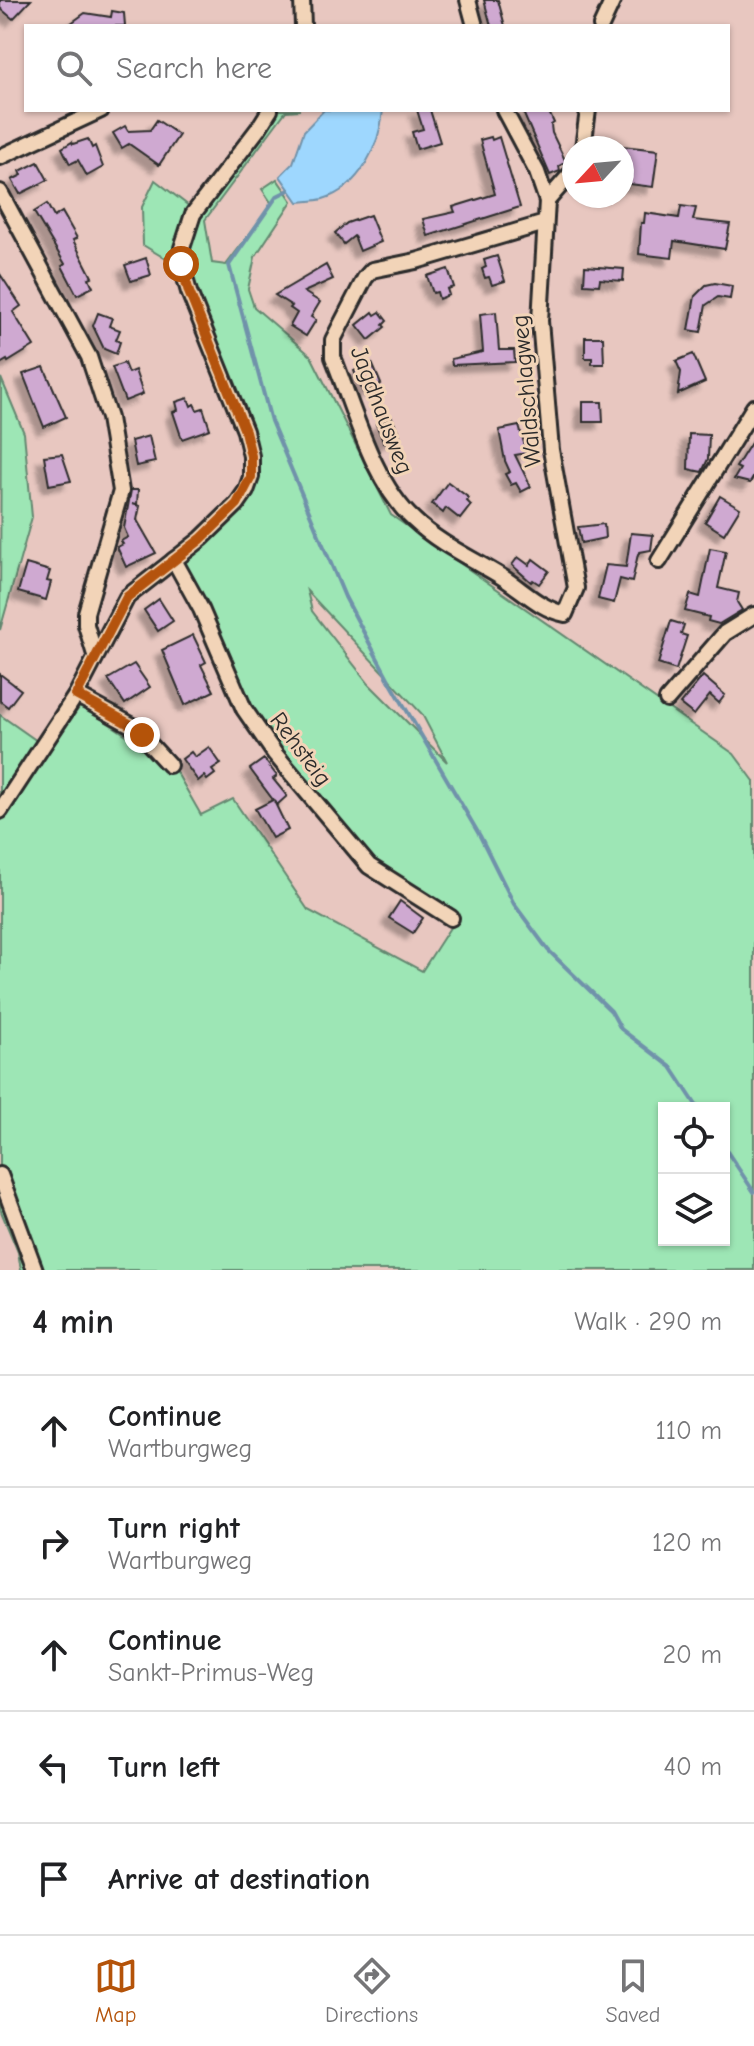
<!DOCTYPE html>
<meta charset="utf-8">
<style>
:root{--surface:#fff;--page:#f2f2f2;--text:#202124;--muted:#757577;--line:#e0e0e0;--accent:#b45309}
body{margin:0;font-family:"Comic Neue",sans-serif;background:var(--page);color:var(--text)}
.controls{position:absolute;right:24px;bottom:24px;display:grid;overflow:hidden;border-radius:0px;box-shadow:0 2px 6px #0004}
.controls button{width:72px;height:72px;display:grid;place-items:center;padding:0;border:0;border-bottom:2px solid var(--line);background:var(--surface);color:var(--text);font:40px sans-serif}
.compass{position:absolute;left:562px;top:136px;width:72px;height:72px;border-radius:50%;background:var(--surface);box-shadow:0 2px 6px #0004;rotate:244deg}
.stop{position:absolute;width:24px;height:24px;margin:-18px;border:6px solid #b45309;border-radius:50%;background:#fff}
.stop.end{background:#b45309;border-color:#fff;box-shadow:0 2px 8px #0008}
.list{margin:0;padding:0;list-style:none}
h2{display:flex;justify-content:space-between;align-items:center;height:104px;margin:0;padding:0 32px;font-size:34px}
h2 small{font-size:26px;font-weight:400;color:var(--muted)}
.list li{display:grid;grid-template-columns:52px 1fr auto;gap:24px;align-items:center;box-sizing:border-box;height:112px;padding:0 32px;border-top:2px solid var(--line)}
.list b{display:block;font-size:30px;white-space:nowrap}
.list p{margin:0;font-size:26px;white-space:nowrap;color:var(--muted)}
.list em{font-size:26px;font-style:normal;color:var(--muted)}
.icon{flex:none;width:44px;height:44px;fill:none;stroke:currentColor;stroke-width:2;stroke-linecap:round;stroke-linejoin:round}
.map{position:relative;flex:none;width:754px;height:1270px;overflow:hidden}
.search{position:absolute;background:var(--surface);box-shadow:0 2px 6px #0004;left:24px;right:24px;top:24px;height:88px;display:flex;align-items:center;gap:20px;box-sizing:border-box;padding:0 28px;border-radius:0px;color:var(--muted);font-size:30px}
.sheet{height:664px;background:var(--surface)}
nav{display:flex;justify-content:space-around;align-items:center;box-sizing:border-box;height:112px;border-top:2px solid var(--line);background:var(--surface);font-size:22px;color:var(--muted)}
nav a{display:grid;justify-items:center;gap:4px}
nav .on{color:var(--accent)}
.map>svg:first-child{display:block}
</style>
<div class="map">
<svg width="754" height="1270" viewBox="0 0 754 1270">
<defs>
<filter id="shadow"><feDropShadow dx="-7" dy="7" stdDeviation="2" flood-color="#0004"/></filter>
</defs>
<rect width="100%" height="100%" fill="#e8c7c0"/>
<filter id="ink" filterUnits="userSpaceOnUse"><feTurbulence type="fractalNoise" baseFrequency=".0125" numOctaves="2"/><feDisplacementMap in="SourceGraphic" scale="16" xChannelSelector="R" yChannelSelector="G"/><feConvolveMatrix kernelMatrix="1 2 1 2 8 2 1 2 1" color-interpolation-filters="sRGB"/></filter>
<g filter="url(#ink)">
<g fill="#9de6b5" stroke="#648870" stroke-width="2" fill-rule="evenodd">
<path d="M262,110H300L286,111L205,220L212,263L226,265L272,204L262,189L277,179L292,201L255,257L248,289L254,307L311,356L391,515L734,754L754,781V1270H21L18,1252L0,1209V715L50,750L81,705L173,766L201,815L233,799L308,910L422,971L451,926V915L368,859L270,742L249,707L184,563L251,497L258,474L189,273L143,245L142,207L155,180L189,206ZM307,591L422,714L447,762L369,684L312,611ZM664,1108H724V1240H664Z"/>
<path d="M1,378L24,433L32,517L0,630Z"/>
</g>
<path fill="#9ed7fe" stroke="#7092aa" stroke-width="2" d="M324,110H383C380,145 360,188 323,199C315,201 306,201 298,202L280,176L293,163L304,131Z"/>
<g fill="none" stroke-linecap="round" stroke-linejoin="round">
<g stroke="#7092aa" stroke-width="4">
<path d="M289,190L277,196L229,265L271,421L345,597L389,680L480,836L514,904L548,950L611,1011L621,1029L671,1067L698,1108"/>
<path d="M724,1147L754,1192"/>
</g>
</g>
<g fill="#cfa9d1" stroke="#2b2b2b" stroke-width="2" filter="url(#shadow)">
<path d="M0,0H31L13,19L0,8Z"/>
<path d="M484,0H498L505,26H491Z"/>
<path d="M112,11L124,13L125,26H67L85,13L111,17Z"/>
<path d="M417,110H430L440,142L417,149L412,132L423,129Z"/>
<path d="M522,110H548L554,123L551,125L552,133L566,162L559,166L560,171L550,175Z"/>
<path d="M157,120L179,135L159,165L129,144L122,148L113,133L125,126L128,131L150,130Z"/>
<path d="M491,137L492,140L499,137L520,207L428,236L423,219L455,212L453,207L495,194L480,140Z"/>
<path d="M88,139L92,148L95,146L103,167L87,176L78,160L70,164L62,148L72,142L73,144Z"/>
<path d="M622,146L658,150L653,187L622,183Z"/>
<path d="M38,162L48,180L20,194L12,180L22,175L20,171Z"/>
<path d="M47,204L54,217L62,212L77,238L73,240L92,277L89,278L93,287L77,295L62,266L65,264L34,212Z"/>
<path d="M681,206L696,208L693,220L730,224L725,249L674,241L672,258L639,254L641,223H644L645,213L679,218Z"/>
<path d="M370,215L381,242L360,251L354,236L344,244L335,233L347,223Z"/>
<path d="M497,256L505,281L492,285L489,277L485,278L482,269L486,267L484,260Z"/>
<path d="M146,258L151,275L131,281L125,265Z"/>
<path d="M326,265L333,279L304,292L320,302L311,317L316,320L306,336L290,326L297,313L290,308L292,306L275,295Z"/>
<path d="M585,266L624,269L623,281L600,279L599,285L584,284Z"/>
<path d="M448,269L454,287L447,289L449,295L439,299L437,292L433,293L427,276Z"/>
<path d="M0,274L21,306L13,312L34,346L8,362L7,360L0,364Z"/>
<path d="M715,283L732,286L730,299L718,297L706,305L701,332L689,330L695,296L706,285Z"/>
<path d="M373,312L375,315L380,312L387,321L383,325L385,327L369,340L357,325Z"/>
<path d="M496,312L499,350H514L515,362L452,365L451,359L483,352L480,314Z"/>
<path d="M98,313L112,318L109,326L120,330L116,340L120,342L116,354L104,349L93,326Z"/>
<path d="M585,337H603L604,364H592V358H585Z"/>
<path d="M693,354L705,382L678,394L681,372L676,361Z"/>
<path d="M124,363L128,373L135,370L143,394L125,401L112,367Z"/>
<path d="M372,363L381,384L363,392L354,371Z"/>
<path d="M44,367L66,417L44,427L23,374Z"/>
<path d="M188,398L191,406L194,404L197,410L203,408L210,429L182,439L173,412L178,410L176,402Z"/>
<path d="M583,402H602L603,422H583Z"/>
<path d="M392,418L400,436L384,443L376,424Z"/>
<path d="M519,426L527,453L515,455L531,487L521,492L516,483L511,485L505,474L510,472L505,461L499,430Z"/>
<path d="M689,434L709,435L708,459L702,472L688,469Z"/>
<path d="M149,436L155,462L136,466L131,441Z"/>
<path d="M754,438V476L750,483L734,479L740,469L736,467Z"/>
<path d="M62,454L71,481L49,485L44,456Z"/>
<path d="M448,482L469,498L467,501L471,505L460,519L446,508L443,513L432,504Z"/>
<path d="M131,490H138L137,505L132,504L140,506L137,520L156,553L126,567L117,547L123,544L121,541L128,537L124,528Z"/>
<path d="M720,496L740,508L724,534L705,522Z"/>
<path d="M604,524L605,538L581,543L578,527Z"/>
<path d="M631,533L653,535L651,550L640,552L638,554L632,582L620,579L614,603L598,599L606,565L626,567Z"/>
<path d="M710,548L726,551L718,588L739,593L737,602L742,610L719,624L708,621L709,617L685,611L690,594L700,597Z"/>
<path d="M518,557L529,565L533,559L549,571L539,584L533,580L531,582L512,565Z"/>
<path d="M26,564L50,571L47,581L51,582L46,600L18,592Z"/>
<path d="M159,599L173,621L158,631L144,610Z"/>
<path d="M671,621L684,625L681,634L687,636L676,670L658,664Z"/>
<path d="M193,635L206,662L201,665L214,691L185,705L162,650Z"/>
<path d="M134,664L150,687L125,704L108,679Z"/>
<path d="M0,674L21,690L8,707L0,701Z"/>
<path d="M703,676L725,695L719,703L710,695L694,715L680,704Z"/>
<path d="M209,747L221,764L212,770L215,774L207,780L204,776L198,781L182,759L191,752L195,757Z"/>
<path d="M264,759L277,776L273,779L287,796L277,805L274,801L288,830L272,838L255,809L273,800L250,769Z"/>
<path d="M400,901L423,918L413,933L389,918Z"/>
</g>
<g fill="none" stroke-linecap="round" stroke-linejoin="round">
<g stroke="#2b2b2b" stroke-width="20">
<g id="minor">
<path d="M302,0L303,26"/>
<path d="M468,0L475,26"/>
<path d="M601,26L613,0"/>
<path d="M504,110L537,172L547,201"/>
<path d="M583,148L588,110"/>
<path d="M0,157L101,110"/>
<path d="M0,192L89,357L109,418L121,491L86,613V625L95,655"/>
<path d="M545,223L416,261L372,270L365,278L333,340V357C354,409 373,483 414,520C439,544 473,559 502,577C523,590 540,609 565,614L576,588L551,450L540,321L547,201L574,170"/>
<path d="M174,560L201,609L244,709L275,754L369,866L451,918"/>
<path d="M659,561L754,407"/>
<path d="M76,695L133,726L169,765"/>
<path d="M667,700L725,633L754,615"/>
<path d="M0,811L76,695L127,597L201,539L237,504L246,491L251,477V456L245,431L189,292L181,264L182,248L193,214L258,129L270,110"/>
<path d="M0,1175L35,1270"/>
</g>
</g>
<use href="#minor" stroke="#f2d4b8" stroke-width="14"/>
</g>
</g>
<g fill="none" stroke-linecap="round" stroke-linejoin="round" filter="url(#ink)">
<path stroke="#b45309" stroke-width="10" d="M142,735L133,726L76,695L127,597L201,539L237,504L251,477V456L245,431L189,292L181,264"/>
</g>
<g text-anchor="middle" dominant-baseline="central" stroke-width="6" stroke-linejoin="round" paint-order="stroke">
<g font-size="24" fill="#2b2b2b" stroke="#f2d4b8">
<text transform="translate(526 391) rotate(-95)">Waldschlagweg</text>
<text transform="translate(382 410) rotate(69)">Jagdhausweg</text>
<text transform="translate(301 749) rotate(53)">Rehsteig</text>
</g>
</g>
</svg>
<div class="controls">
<button><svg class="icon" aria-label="locate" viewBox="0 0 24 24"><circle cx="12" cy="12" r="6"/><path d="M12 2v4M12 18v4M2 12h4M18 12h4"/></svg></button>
<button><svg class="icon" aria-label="layers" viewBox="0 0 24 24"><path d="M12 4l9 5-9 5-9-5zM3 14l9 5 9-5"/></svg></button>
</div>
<svg class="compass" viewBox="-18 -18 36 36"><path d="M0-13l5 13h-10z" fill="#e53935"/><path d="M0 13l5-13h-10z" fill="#757577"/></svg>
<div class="stop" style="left:181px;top:264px"></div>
<div class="stop end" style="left:142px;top:735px"></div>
<div class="search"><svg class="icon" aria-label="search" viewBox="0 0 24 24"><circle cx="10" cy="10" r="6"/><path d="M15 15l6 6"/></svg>Search here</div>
</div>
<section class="sheet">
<h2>4 min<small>Walk · 290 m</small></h2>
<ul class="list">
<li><svg class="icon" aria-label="ahead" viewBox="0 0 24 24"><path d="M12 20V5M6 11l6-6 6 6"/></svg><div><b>Continue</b><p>Wartburgweg</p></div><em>110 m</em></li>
<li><svg class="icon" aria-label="right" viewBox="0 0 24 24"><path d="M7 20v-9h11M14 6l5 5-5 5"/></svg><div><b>Turn right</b><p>Wartburgweg</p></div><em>120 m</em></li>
<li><svg class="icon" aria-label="ahead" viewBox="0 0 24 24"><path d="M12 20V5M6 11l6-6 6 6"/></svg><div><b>Continue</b><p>Sankt-Primus-Weg</p></div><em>20 m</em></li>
<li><svg class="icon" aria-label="left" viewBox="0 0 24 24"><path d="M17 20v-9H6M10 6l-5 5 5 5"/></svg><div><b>Turn left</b></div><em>40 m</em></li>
<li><svg class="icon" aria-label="arrive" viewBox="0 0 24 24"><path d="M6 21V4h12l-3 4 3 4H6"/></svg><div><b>Arrive at destination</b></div></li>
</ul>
</section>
<nav>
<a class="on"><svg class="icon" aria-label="map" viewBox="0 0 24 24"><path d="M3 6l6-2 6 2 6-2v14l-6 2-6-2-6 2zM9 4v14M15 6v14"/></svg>Map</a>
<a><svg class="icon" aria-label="directions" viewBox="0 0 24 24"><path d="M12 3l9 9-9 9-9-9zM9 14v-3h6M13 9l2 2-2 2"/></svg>Directions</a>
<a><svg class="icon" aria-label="saved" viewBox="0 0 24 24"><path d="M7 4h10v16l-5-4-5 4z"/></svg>Saved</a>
</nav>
